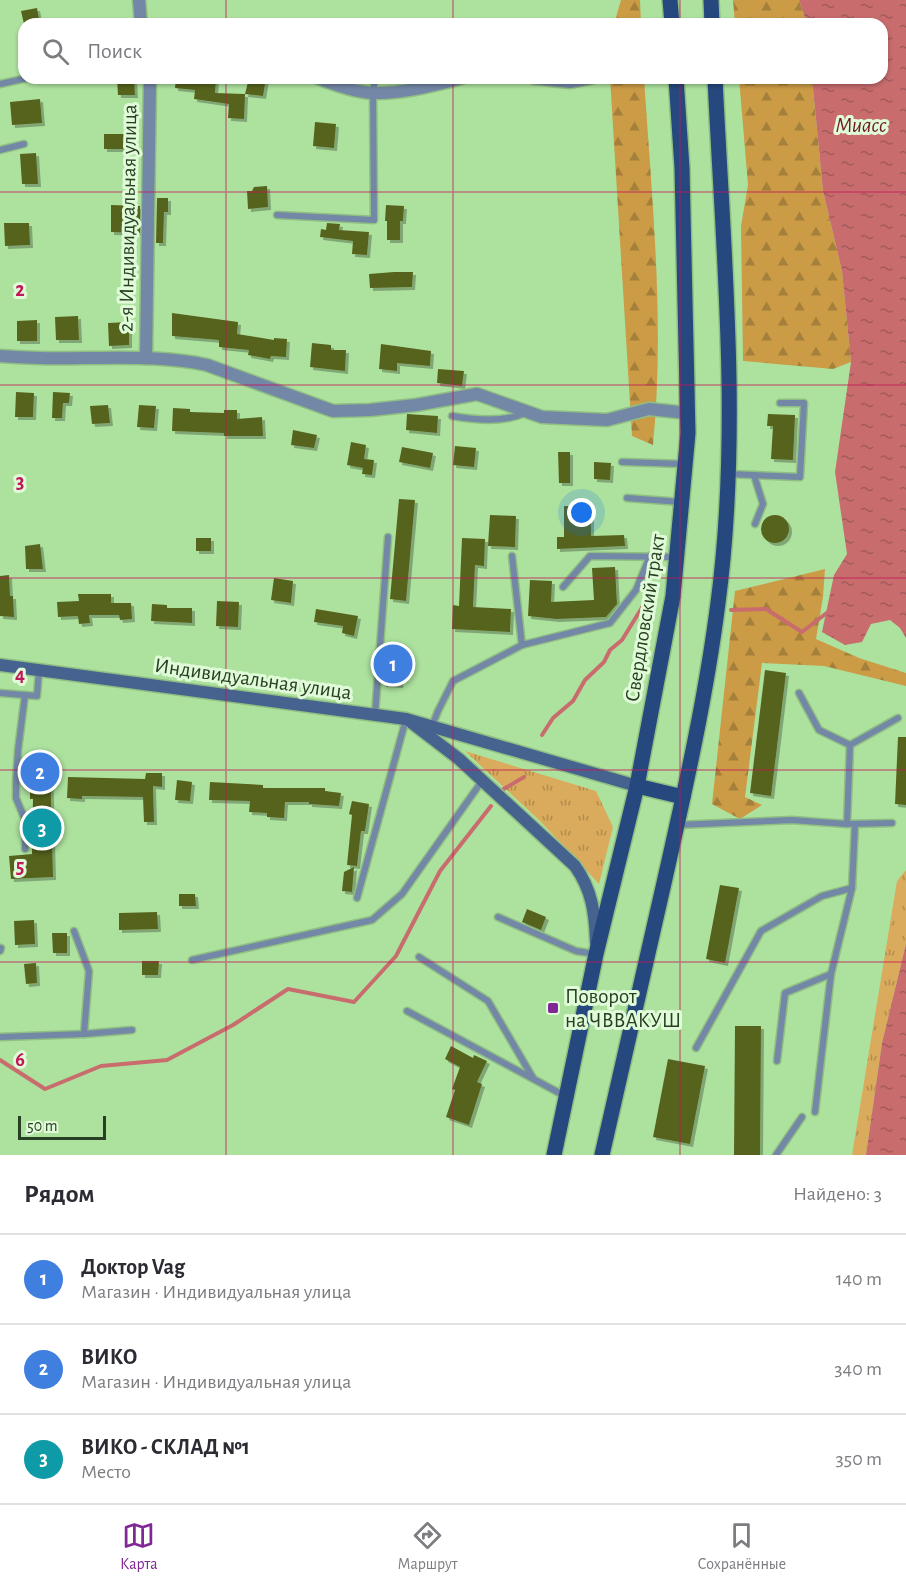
<!DOCTYPE html>
<html lang="ru">
<meta charset="utf-8">
<style>
:root{--surface:#fff;--page:#f2f2f3;--text:#2b2b33;--muted:#7c7c81;--line:#e1e1e2;--accent:#802895}
body{margin:0;font-family:"Alegreya Sans",sans-serif;background:var(--page);color:var(--text)}
.scale{position:absolute;left:18px;bottom:15px;width:88px;box-sizing:border-box;padding-left:6px;border:3px solid #293f23;border-top:0;font-size:16px;line-height:21px;white-space:nowrap;color:#293f23;-webkit-text-stroke:4px #e0fbd8;paint-order:stroke}
.you{position:absolute;left:582px;top:513px;width:21px;height:21px;margin:-15px;border:4px solid #fff;border-radius:50%;background:#1a73e8;box-shadow:0 0 0 9px #1a73e833}
.badge{display:grid;place-items:center;width:39px;height:39px;border-radius:50%;background:var(--accent);color:#fff;font-size:20px;font-weight:700}
.pin{position:absolute;translate:-50% -50%;border:3px solid #fff;box-shadow:0 2px 6px #0006}
.list{margin:0;padding:0;list-style:none}
h2{display:flex;justify-content:space-between;align-items:center;height:78px;margin:0;padding:0 24px;font-size:26px}
h2 small{font-size:20px;font-weight:400;color:var(--muted)}
.list li{display:grid;grid-template-columns:39px 1fr auto;gap:18px;align-items:center;box-sizing:border-box;height:90px;padding:0 24px;border-top:2px solid var(--line)}
.list b{display:block;font-size:22px;white-space:nowrap}
.list p{margin:0;font-size:20px;white-space:nowrap;color:var(--muted)}
.list em{font-size:20px;font-style:normal;color:var(--muted)}
.icon{flex:none;width:33px;height:33px;fill:none;stroke:currentColor;stroke-width:2;stroke-linecap:round;stroke-linejoin:round}
.map{position:relative;flex:none;width:906px;height:1155px;overflow:hidden}
.search{position:absolute;background:var(--surface);box-shadow:0 2px 4px #0004;left:18px;right:18px;top:18px;height:66px;display:flex;align-items:center;gap:15px;box-sizing:border-box;padding:0 21px;border-radius:18px;color:var(--muted);font-size:22px}
.sheet{height:348px;background:var(--surface)}
nav{display:flex;justify-content:space-around;align-items:center;box-sizing:border-box;height:84px;border-top:2px solid var(--line);background:var(--surface);font-size:16px;color:var(--muted)}
nav a{display:grid;justify-items:center;gap:3px}
nav .on{color:var(--accent)}
.map>svg:first-child{display:block}
</style>
<div class="map">
<svg width="906" height="1155" viewBox="0 0 906 1155">
<defs>
<pattern id="grass-tufts" width="24" height="20" patternUnits="userSpaceOnUse" patternTransform="scale(1.5)"><rect width="24" height="20" fill="#daab5d"/><path d="M3 7l-1-3M5 7V3M7 7l1-3M15 17l-1-3M17 17v-4M19 17l1-3" fill="none" stroke="#b18d4c"/></pattern>
<pattern id="forest-firs" width="22" height="20" patternUnits="userSpaceOnUse" patternTransform="scale(1.5)"><rect width="22" height="20" fill="#cb9b46"/><path d="M5 1l3.5 6h-7zM16 11l3.5 6h-7z" fill="#a5803a"/></pattern>
<pattern id="water-ripples" width="26" height="14" patternUnits="userSpaceOnUse" patternTransform="scale(1.5)"><rect width="26" height="14" fill="#c86c6e"/><path d="M2 4q2-2 4 0t4 0M15 11q2-2 4 0t4 0" fill="none" stroke="#a25a5a"/></pattern>
<filter id="shadow"><feDropShadow dx="3" dy="3" stdDeviation="0" flood-color="#0004"/></filter>
</defs>
<rect width="100%" height="100%" fill="#ade29e"/>
<g fill="url(#grass-tufts)">
<path d="M465,751L596,791L613,827L599,884L541,822Z"/>
<path d="M906,870V944L882,1043L866,1155H852L897,881Z"/>
</g>
<g fill="url(#forest-firs)">
<path d="M621,0H640L641,24H614Z"/>
<path d="M733,0H799L807,24H735Z"/>
<path d="M610,78H644C652,200 665,323 653,445L632,436Z"/>
<path d="M739,78H812L823,191L842,271L851,362L833,369L743,361L741,226L748,185Z"/>
<path d="M825,569L823,597L816,639L859,658L906,673V686L824,666L762,663L745,797L762,805L740,819L712,804L735,591Z"/>
</g>
<g fill="url(#water-ripples)">
<path d="M799,0H906V638L900,628L890,620L871,624L862,642L845,645L822,632L834,575L847,554L835,472L851,362L842,271L823,191L812,78H882V24H807Z"/>
<path d="M906,944V1155H866L882,1043Z"/>
</g>
<g fill="none" stroke-linecap="round" stroke-linejoin="round">
<g stroke="#c86c6e" stroke-width="4">
<path d="M731,610L766,609L802,632L828,612"/>
<path d="M542,735L553,718L573,701L585,680L604,662L610,650L622,640L643,606L651,604"/>
<path d="M502,790L524,777"/>
<path d="M0,1060L45,1089L101,1066L167,1060L233,1025L288,989L354,1002L396,956L440,871L491,806"/>
</g>
</g>
<g fill="#57631e" filter="url(#shadow)">
<path d="M37,8L40,24H24L21,11Z"/>
<path d="M117,78H134L135,95H118Z"/>
<path d="M176,78L216,79L215,93L245,94L244,119L228,118L229,104L194,99L195,90L175,88Z"/>
<path d="M249,78H266L263,96L245,94Z"/>
<path d="M40,99L42,123L12,125L10,102Z"/>
<path d="M315,122L336,124L334,148L313,146Z"/>
<rect x="104" y="134" width="24" height="15"/>
<path d="M36,153L38,184H22L20,154Z"/>
<path d="M267,186L268,207L248,209L247,191H252L254,187Z"/>
<path d="M157,198H168V212H164L163,243H156Z"/>
<path d="M111,205L140,206V233L111,232Z"/>
<path d="M386,205L404,206L403,221H400V240H387V221H385Z"/>
<path d="M4,223H29L30,245L5,246Z"/>
<path d="M327,223L340,224L339,230L369,232L367,255L352,254L353,241L320,237L321,229L326,230Z"/>
<path d="M394,272H413L412,287L370,288L369,274Z"/>
<path d="M172,313L238,322L237,334L274,340V338L287,339L286,357L271,356L270,359L248,355L249,350L219,347V340L172,336Z"/>
<path d="M78,316L79,340H56L55,317Z"/>
<path d="M37,320V341H17V321Z"/>
<path d="M129,322V345L109,346L108,323Z"/>
<path d="M312,343L331,345V350H346L345,371L310,367Z"/>
<path d="M381,344L431,351L430,366L397,363V371L379,369Z"/>
<path d="M438,369L464,371L462,386L437,383Z"/>
<path d="M16,392L34,393L33,417H15Z"/>
<path d="M53,392L70,393L69,403H63L62,418H52Z"/>
<path d="M108,405L110,423L92,424L90,406Z"/>
<path d="M139,405L156,406L154,428L137,427Z"/>
<path d="M173,408L190,409V412L224,413V410H237V419L262,417L263,436H224V433L172,431Z"/>
<path d="M407,414L438,416L437,433L406,430Z"/>
<path d="M768,414L795,415L793,460L771,459L773,426H767Z"/>
<path d="M293,430L317,435L314,448L291,445Z"/>
<path d="M351,442L366,445L364,459L374,460L372,475L362,474L363,468L347,465Z"/>
<path d="M455,446L476,448L474,467L453,465Z"/>
<path d="M402,447L433,453L430,468L399,462Z"/>
<path d="M558,452H570V483H559Z"/>
<path d="M594,462L611,463L610,480L594,479Z"/>
<path d="M399,499L415,500L406,601L390,599Z"/>
<path d="M564,506H591V536L624,535L625,546L557,549V537H564Z"/>
<path d="M490,515L516,516L515,547L488,546Z"/>
<circle cx="775" cy="529" r="14"/>
<rect x="196" y="538" width="15" height="13"/>
<path d="M462,538L485,539L484,566L475,565L473,607L511,609L510,632L452,629L453,605L459,606Z"/>
<path d="M40,544L43,569H26L25,546Z"/>
<path d="M615,567L617,604L606,617L556,619L528,616L530,580L552,581L551,602L594,600L592,568Z"/>
<path d="M9,575L10,596H13L14,617L0,616V576Z"/>
<path d="M274,578L293,581L291,603L271,600Z"/>
<path d="M78,594H111V603H131L132,619L120,620L119,615H89L90,623L79,624L78,616L58,617L57,602L79,601Z"/>
<path d="M217,601L239,602L238,627L216,626Z"/>
<path d="M152,604L167,605V608H192V623L151,621Z"/>
<path d="M316,609L358,616L354,636L342,633L343,626L314,622Z"/>
<path d="M385,651H402L400,685L383,684Z"/>
<path d="M765,670L786,673L771,796L750,793Z"/>
<path d="M898,737H906V805L895,804Z"/>
<path d="M30,761H50L53,877L11,879L9,856L32,854L33,799H30Z"/>
<path d="M146,773H162V787L153,786L154,822H144L143,797L82,796V799L67,798L68,777L145,779Z"/>
<path d="M177,780L192,782L190,801L175,800Z"/>
<path d="M210,782L263,785V788H325V791L341,793L339,806L309,804V802H285L284,818L267,817V813L249,812L250,801L209,800Z"/>
<path d="M352,801L369,804L365,831H361L357,866L347,865L352,815L349,814Z"/>
<path d="M354,867L352,892L342,891L344,872Z"/>
<path d="M720,885L739,888L725,963L706,959Z"/>
<path d="M179,894H195L196,906H179Z"/>
<path d="M527,909L546,917L541,930L522,922Z"/>
<path d="M157,912L158,929L119,930V913Z"/>
<path d="M34,920L35,944L15,945L14,921Z"/>
<path d="M52,933H67V953H53Z"/>
<path d="M142,961H159L158,975H142Z"/>
<path d="M36,963L37,983L26,984L24,964Z"/>
<path d="M735,1026H761L760,1155H734Z"/>
<path d="M451,1046L473,1058L474,1055L487,1061L477,1082L482,1084L469,1125L446,1117L455,1090L452,1089L460,1067L445,1059Z"/>
<path d="M668,1059L705,1066L690,1144L653,1137Z"/>
</g>
<g fill="none" stroke-linecap="round" stroke-linejoin="round">
<g stroke="#90be83" stroke-width="9">
<g id="lane">
<path d="M0,84L27,78"/>
<path d="M0,150L24,144"/>
<path d="M277,215L374,220L373,93L375,78"/>
<path d="M452,416C475,420 503,423 525,413"/>
<path d="M622,462L684,464"/>
<path d="M729,474L800,477L804,403H780"/>
<path d="M754,475L763,504L755,524"/>
<path d="M627,498L681,502"/>
<path d="M512,556L522,645"/>
<path d="M563,587L590,556L677,557"/>
<path d="M0,693L37,696L39,670"/>
<path d="M799,693L819,730L850,745L898,718"/>
<path d="M375,715L388,537"/>
<path d="M432,726L438,711L453,681L522,645L610,623L636,590L650,556"/>
<path d="M847,824L850,745"/>
<path d="M677,825L792,820L847,824L892,823"/>
<path d="M25,849L26,822L16,798V783L18,750L25,695"/>
<path d="M357,898L406,719"/>
<path d="M498,917L576,951L595,954"/>
<path d="M74,931L89,971L84,1034"/>
<path d="M0,951L1,948"/>
<path d="M419,957L488,1001L533,1078"/>
<path d="M192,960L372,920L402,894L482,781"/>
<path d="M407,1011L565,1096"/>
<path d="M0,1037L84,1034L132,1030"/>
<path d="M696,1048L761,931L822,896L852,888"/>
<path d="M777,1061L785,993L831,974"/>
<path d="M815,1112L831,974L852,888L855,824"/>
<path d="M776,1155L802,1117"/>
</g>
</g>
<g stroke="#90be83" stroke-width="15">
<g id="street">
<path d="M139,0L141,24"/>
<path d="M318,78C335,85 355,92 373,93C403,94 434,85 462,78"/>
<path d="M534,78L570,82L591,78"/>
<path d="M0,356C28,358 55,359 83,358C124,358 166,356 207,365L333,411L370,410L416,405L477,394L542,417L607,420L649,409L687,413"/>
<path d="M146,358L150,78"/>
</g>
</g>
<g stroke="#90be83" stroke-width="15">
<g id="secondary">
<path d="M0,665L406,719L637,786"/>
<path d="M412,723L459,759L575,866C592,890 595,913 596,942"/>
</g>
</g>
<g stroke="#90be83" stroke-width="18">
<g id="primary">
<path d="M670,0L672,24"/>
<path d="M711,0L712,24"/>
<path d="M637,786L683,797"/>
<path d="M554,1155L596,954L637,786L673,596L688,433L682,168L676,78"/>
<path d="M602,1155C623,1064 643,973 664,883C685,790 706,697 718,603C741,429 723,252 715,78"/>
</g>
</g>
<use href="#lane" stroke="#7387a6" stroke-width="6"/>
<use href="#street" stroke="#7387a6" stroke-width="12"/>
<use href="#secondary" stroke="#46638f" stroke-width="12"/>
<use href="#primary" stroke="#25487e" stroke-width="15"/>
</g>
<path fill="none" stroke="#c2185b" stroke-width="1.5" stroke-opacity="0.55" d="M226,0V24M453,0V24M680,0V24M226,78V1155M453,78V1155M680,78V1155M0,192H906M0,385H906M0,578H906M0,770H906M0,962H906"/>
<rect fill="#802895" stroke="#e0fbd8" stroke-width="2" x="547" y="1002" width="12" height="12" rx="3"/>
<g text-anchor="middle" dominant-baseline="central" stroke-width="6" stroke-linejoin="round" paint-order="stroke">
<g font-size="21" fill="#293f23" stroke="#e0fbd8">
<text transform="translate(128 218) rotate(-89)">2-я Индивидуальная улица</text>
<text transform="translate(645 618) rotate(-81)">Свердловский тракт</text>
<text transform="translate(253 679) rotate(8)">Индивидуальная улица</text>
</g>
<g font-size="21" fill="#293f23" stroke="#e0fbd8" text-anchor="start">
<text x="565" y="996">Поворот<tspan x="565" dy="24">на ЧВВАКУШ</tspan></text>
</g>
<g font-size="22" font-style="italic" fill="#6d1822" stroke="#e0fbd8">
<text x="861" y="125">Миасс</text>
</g>
</g>
<g font-size="20" text-anchor="middle" font-weight="bold" fill="#c2185b" stroke="#e0fbd8" stroke-width="6" stroke-linejoin="round" paint-order="stroke">
<text x="20" y="296">2</text>
<text x="20" y="488">3</text>
<text x="20" y="681">4</text>
<text x="20" y="873">5</text>
<text x="20" y="1066">6</text>
</g>
</svg>
<div class="scale">50 m</div>
<div class="you"></div>
<div class="pin badge" style="left:393px;top:664px;background:#3f7fe0">1</div>
<div class="pin badge" style="left:40px;top:772px;background:#3f7fe0">2</div>
<div class="pin badge" style="left:42px;top:828px;background:#0f9aa8">3</div>
<div class="search"><svg class="icon" aria-label="search" viewBox="0 0 24 24"><circle cx="10" cy="10" r="6"/><path d="M15 15l6 6"/></svg>Поиск</div>
</div>
<section class="sheet">
<h2>Рядом<small>Найдено: 3</small></h2>
<ul class="list">
<li><span class="badge" style="background:#3f7fe0">1</span><div><b>Доктор Vag</b><p>Магазин · Индивидуальная улица</p></div><em>140 m</em></li>
<li><span class="badge" style="background:#3f7fe0">2</span><div><b>ВИКО</b><p>Магазин · Индивидуальная улица</p></div><em>340 m</em></li>
<li><span class="badge" style="background:#0f9aa8">3</span><div><b>ВИКО - СКЛАД №1</b><p>Место</p></div><em>350 m</em></li>
</ul>
</section>
<nav>
<a class="on"><svg class="icon" aria-label="map" viewBox="0 0 24 24"><path d="M3 6l6-2 6 2 6-2v14l-6 2-6-2-6 2zM9 4v14M15 6v14"/></svg>Карта</a>
<a><svg class="icon" aria-label="directions" viewBox="0 0 24 24"><path d="M12 3l9 9-9 9-9-9zM9 14v-3h6M13 9l2 2-2 2"/></svg>Маршрут</a>
<a><svg class="icon" aria-label="saved" viewBox="0 0 24 24"><path d="M7 4h10v16l-5-4-5 4z"/></svg>Сохранённые</a>
</nav>
